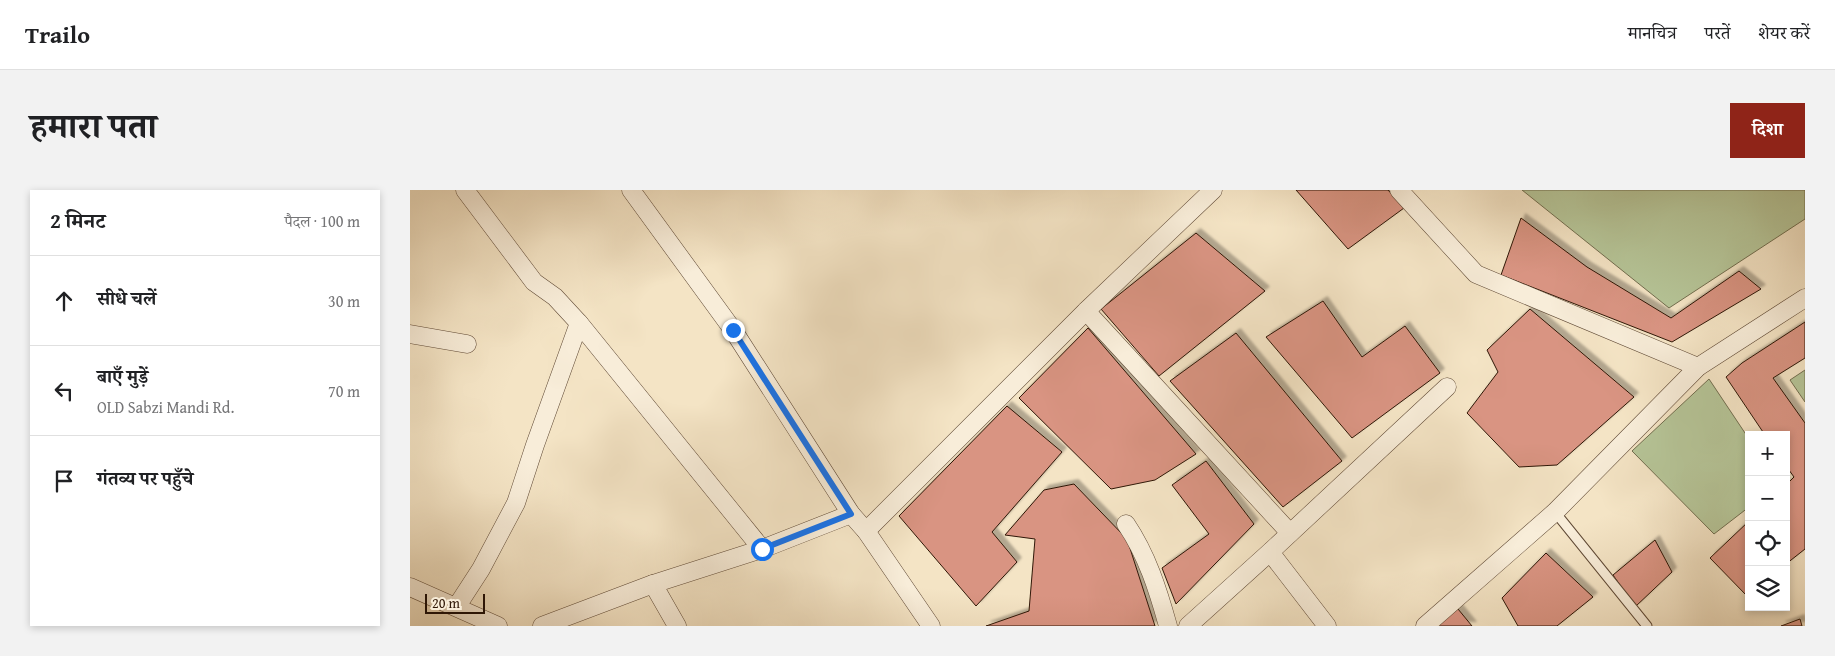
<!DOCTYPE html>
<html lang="hi">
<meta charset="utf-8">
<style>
:root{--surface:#fff;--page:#f2f2f2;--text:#202124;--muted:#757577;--line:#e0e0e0;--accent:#8f2418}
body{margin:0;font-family:"Gentium Book Plus","Noto Serif Devanagari",serif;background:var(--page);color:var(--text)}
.controls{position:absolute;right:15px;bottom:15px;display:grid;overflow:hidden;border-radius:0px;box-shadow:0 2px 8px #0003}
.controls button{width:45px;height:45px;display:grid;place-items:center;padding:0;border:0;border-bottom:1px solid var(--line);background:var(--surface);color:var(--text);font:25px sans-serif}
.scale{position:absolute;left:15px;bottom:12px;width:60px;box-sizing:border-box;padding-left:5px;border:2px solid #2f1706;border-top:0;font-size:14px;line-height:18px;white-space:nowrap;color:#2f1706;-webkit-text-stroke:4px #f8edd9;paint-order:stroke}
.stop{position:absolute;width:15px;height:15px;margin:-11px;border:4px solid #1a73e8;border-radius:50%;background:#fff}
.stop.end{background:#1a73e8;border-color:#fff;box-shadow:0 1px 5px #0008}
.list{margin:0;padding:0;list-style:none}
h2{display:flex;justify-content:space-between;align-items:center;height:65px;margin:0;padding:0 20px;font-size:21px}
h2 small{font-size:16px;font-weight:400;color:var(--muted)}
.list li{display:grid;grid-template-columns:32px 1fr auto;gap:15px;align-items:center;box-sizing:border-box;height:90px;padding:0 20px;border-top:1px solid var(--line)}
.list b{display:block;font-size:19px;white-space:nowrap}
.list p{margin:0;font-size:16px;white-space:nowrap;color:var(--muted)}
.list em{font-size:16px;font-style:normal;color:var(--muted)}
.icon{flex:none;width:28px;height:28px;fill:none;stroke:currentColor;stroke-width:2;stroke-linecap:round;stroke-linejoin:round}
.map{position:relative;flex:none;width:1395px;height:436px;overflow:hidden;border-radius:0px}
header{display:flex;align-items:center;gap:30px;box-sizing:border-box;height:70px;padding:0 25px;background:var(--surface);border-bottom:1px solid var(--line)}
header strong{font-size:24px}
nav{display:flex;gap:28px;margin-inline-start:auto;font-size:18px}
.intro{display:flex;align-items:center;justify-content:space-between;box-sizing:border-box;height:120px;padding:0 30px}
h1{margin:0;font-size:35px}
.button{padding:12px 22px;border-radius:0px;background:var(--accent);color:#fff;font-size:18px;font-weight:700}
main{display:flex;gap:30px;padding:0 30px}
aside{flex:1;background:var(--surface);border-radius:0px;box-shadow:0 2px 8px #0003}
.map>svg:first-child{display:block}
</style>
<header>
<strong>Trailo</strong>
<nav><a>मानचित्र</a><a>परतें</a><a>शेयर करें</a></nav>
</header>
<div class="intro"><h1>हमारा पता</h1><a class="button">दिशा</a></div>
<main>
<aside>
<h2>2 मिनट<small>पैदल · 100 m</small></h2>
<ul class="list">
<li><svg class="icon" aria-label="ahead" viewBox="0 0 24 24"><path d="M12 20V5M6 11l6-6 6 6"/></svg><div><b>सीधे चलें</b></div><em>30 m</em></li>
<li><svg class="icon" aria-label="left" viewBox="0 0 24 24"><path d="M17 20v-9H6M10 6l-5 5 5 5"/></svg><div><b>बाएँ मुड़ें</b><p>OLD Sabzi Mandi Rd.</p></div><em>70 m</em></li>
<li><svg class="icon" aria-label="arrive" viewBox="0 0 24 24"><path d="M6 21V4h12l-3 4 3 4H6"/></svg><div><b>गंतव्य पर पहुँचे</b></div></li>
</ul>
</aside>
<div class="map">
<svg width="1395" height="436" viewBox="0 0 1395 436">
<defs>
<filter id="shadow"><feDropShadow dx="4.5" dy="-4.5" stdDeviation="1" flood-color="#0004"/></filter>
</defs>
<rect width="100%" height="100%" fill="#f4e4c5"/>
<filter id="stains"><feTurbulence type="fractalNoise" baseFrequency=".004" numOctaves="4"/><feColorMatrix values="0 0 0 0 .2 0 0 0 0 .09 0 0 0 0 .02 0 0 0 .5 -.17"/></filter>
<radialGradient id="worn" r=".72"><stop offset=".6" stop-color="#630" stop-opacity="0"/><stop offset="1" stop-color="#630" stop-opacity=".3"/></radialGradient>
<g fill="#b6c598" stroke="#726e4f">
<path d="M1112,0H1395V29L1259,118Z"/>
<path d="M1395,180V212L1380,190Z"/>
<path d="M1299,189L1339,249V317L1304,344L1222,261Z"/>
</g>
<g fill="#d99482" stroke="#2f1706" filter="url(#shadow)">
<path d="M886,0H978L994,18L938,59Z"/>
<path d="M1111,28L1177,77L1261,128L1329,81L1351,99L1262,152L1091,85Z"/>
<path d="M786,43L855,101L749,186L691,119Z"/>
<path d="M913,111L952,167L995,136L1030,183L942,248L856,147Z"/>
<path d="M1120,119L1224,207L1147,275L1109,277L1057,223L1088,182L1077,160Z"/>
<path d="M1395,132V168L1363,188L1395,233V359L1376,374V295L1384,287L1376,276V245H1355L1316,187L1332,173Z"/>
<path d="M678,138L786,264L745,290L701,299L609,208Z"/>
<path d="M826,143L932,271L873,317L760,191Z"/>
<path d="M597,216L652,262L582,342L607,372L566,416L489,326Z"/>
<path d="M796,271L844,334L766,414L752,378L799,344L762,295Z"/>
<path d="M664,294L717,349L745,436H576L619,421L625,349L595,345L634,300Z"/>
<path d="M1339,331V403L1336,405L1300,368Z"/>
<path d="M1245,350L1262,382L1225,417L1203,385Z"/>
<path d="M1136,363L1183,407L1147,436H1108L1092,408Z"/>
<path d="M1048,419L1062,436H1025Z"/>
<path d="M1390,429L1392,436H1371Z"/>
</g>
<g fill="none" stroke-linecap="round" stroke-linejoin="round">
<g stroke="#604a36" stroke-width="11">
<path id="lane" d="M1145,322L1237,436"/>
</g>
<g stroke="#604a36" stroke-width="19">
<g id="street">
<path d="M55,0L124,92L145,107L169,133L352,359"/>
<path d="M221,0L323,140L441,324L456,341L521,436"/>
<path d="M989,0L1066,84L1288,177"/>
<path d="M676,121L880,343"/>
<path d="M0,144L57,154"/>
<path d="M716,334C737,365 748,400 758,436"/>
<path d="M456,341L676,121L803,0"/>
<path d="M860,362L917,436"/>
<path d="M243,394L267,436"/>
<path d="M0,397L88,436"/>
<path d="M47,416L71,379L106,313L125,255L169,133"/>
<path d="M132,436L243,394L352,359L441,324"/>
<path d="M778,436L860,362L1037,197"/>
<path d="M1015,436L1145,322L1288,177L1395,108"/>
</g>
</g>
<use href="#lane" stroke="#f8edd9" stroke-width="9"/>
<use href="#street" stroke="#f8edd9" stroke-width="18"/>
</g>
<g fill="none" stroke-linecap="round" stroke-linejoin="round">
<path stroke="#1a73e8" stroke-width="6" d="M323,140L441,324L352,359"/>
</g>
<rect width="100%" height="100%" filter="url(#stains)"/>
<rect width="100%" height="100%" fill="url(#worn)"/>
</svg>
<div class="controls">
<button>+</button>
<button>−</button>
<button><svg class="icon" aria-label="locate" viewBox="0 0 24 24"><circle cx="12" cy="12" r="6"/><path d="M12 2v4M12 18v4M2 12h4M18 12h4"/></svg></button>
<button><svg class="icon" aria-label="layers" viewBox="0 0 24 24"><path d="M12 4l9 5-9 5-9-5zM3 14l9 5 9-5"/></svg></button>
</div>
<div class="scale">20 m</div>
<div class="stop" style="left:352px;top:359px"></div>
<div class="stop end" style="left:323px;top:140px"></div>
</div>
</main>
